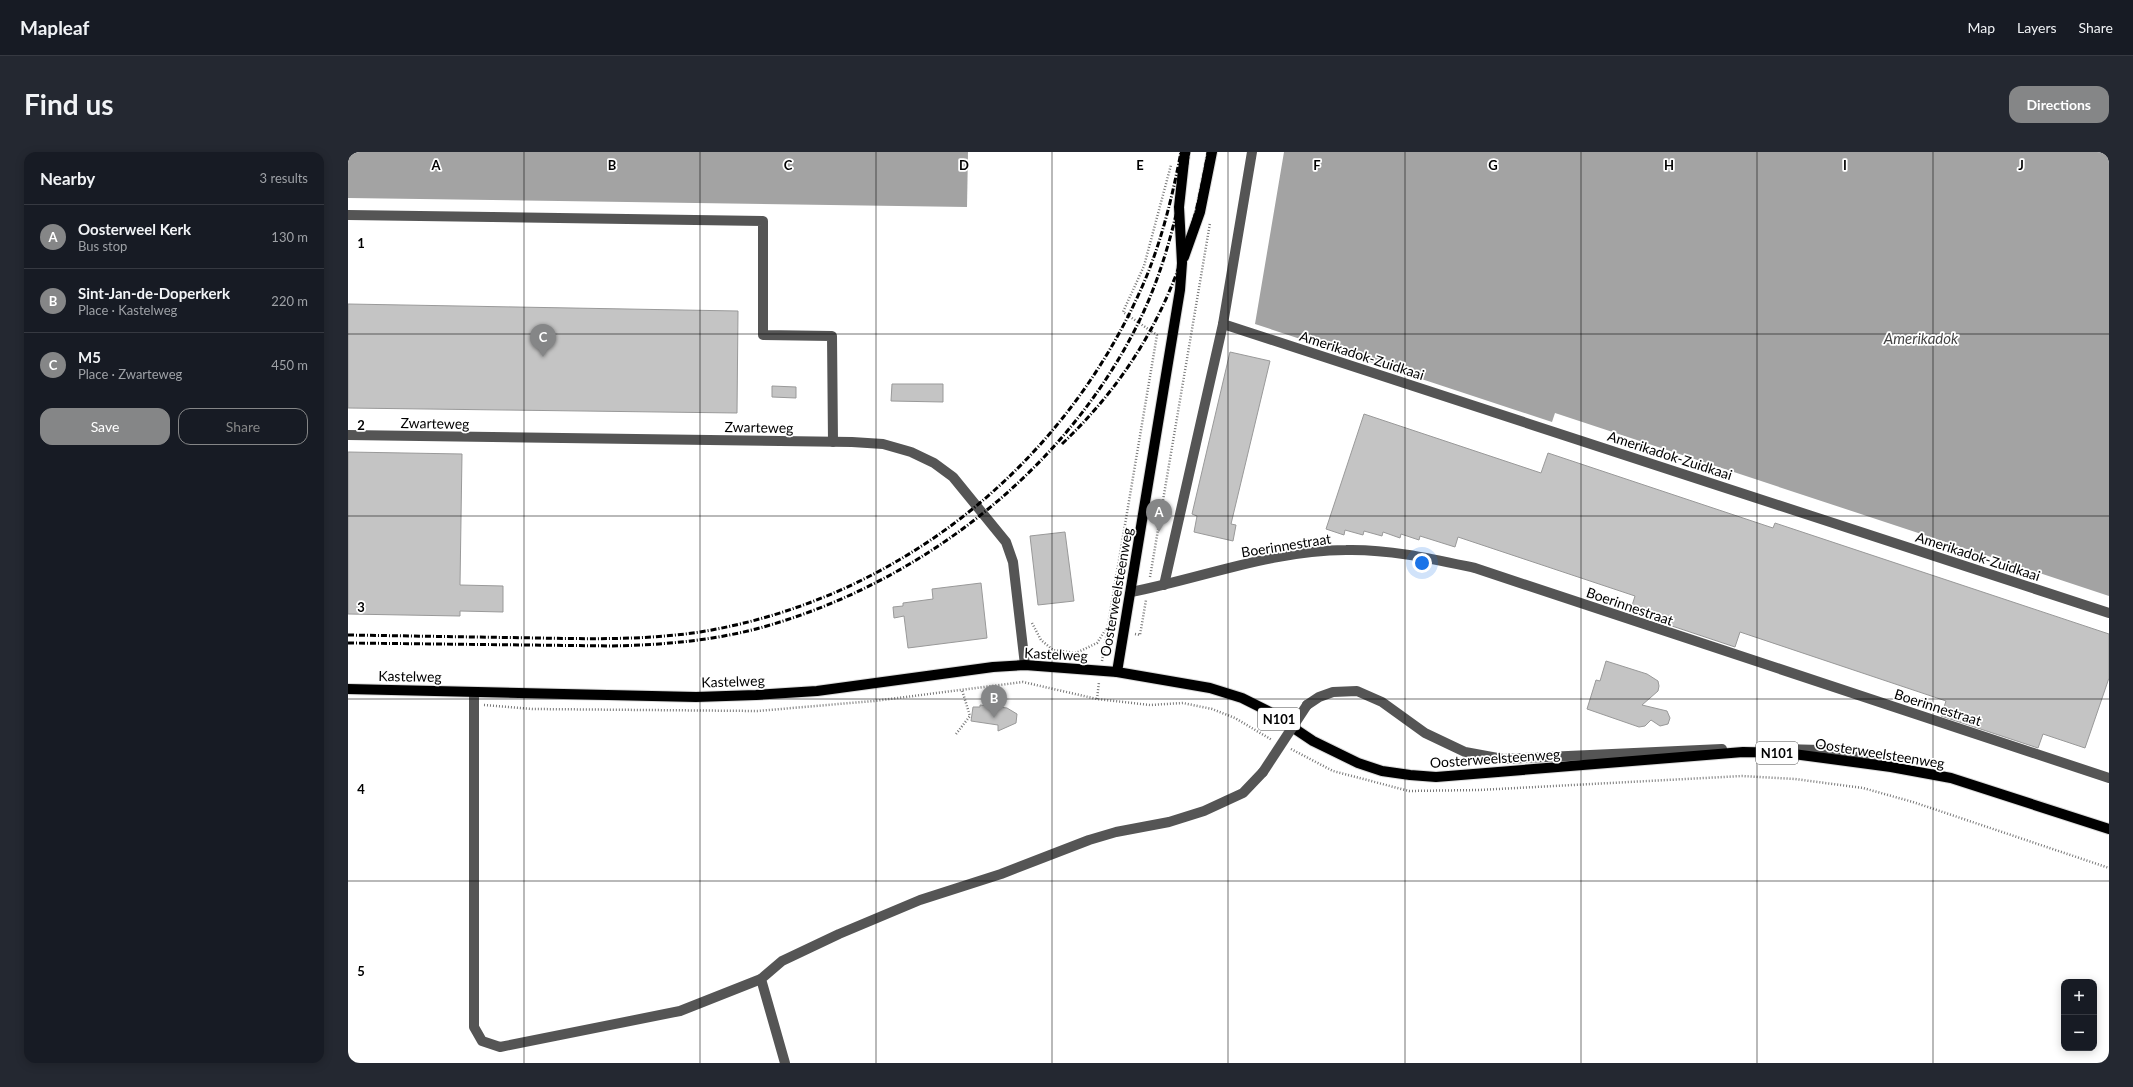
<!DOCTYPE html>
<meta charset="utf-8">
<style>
:root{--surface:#171b24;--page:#242831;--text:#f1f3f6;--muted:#9ea1a6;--line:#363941;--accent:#858687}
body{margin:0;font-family:Lato,sans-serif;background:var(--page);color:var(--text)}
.controls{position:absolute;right:12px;bottom:12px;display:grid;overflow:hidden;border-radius:8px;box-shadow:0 2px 10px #0003}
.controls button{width:36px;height:36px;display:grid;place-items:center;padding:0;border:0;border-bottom:1px solid var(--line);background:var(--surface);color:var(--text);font:20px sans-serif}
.you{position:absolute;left:1074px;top:411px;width:14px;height:14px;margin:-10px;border:3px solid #fff;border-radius:50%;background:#1a73e8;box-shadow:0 0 0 6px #1a73e833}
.badge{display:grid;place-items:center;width:26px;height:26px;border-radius:50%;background:var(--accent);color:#fff;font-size:13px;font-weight:700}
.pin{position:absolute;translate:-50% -33px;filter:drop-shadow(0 1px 2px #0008)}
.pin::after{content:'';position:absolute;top:21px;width:14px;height:12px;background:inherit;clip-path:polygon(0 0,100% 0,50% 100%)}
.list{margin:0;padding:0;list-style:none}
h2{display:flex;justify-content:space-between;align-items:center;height:52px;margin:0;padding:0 16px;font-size:17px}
h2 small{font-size:13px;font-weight:400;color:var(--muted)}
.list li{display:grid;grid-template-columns:26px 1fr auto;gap:12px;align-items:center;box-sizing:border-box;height:64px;padding:0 16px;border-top:1px solid var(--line)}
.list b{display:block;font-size:15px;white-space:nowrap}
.list p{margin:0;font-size:13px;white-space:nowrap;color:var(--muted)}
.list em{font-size:13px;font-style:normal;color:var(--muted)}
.actions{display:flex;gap:8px;padding:12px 16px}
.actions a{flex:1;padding:9px 0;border:1px solid var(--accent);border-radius:12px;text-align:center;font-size:14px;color:var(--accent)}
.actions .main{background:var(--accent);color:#fff}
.map{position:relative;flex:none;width:1761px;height:911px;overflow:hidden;border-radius:12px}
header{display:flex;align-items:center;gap:24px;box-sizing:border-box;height:56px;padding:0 20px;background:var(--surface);border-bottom:1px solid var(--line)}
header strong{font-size:19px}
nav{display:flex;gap:22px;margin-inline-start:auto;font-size:14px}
.intro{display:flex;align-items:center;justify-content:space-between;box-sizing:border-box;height:96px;padding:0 24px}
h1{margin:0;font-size:28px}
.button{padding:10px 18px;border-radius:12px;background:var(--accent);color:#fff;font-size:14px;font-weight:700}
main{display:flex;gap:24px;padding:0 24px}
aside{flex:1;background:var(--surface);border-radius:12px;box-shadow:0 2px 10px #0003}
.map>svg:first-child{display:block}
</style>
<header>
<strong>Mapleaf</strong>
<nav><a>Map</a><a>Layers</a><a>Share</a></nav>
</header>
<div class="intro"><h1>Find us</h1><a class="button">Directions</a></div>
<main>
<aside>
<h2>Nearby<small>3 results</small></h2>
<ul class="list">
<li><span class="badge">A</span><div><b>Oosterweel Kerk</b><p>Bus stop</p></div><em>130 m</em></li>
<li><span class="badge">B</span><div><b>Sint-Jan-de-Doperkerk</b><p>Place · Kastelweg</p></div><em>220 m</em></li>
<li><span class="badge">C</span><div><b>M5</b><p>Place · Zwarteweg</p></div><em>450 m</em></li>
</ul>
<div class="actions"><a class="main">Save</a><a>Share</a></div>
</aside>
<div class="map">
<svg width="1761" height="911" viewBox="0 0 1761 911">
<rect width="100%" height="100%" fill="#fff"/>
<g fill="#a3a3a3">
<path d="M0,0H620L619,55L0,46Z"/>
<path d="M936,0H1761V444L1207,261L1204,270L907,172Z"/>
</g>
<g fill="#c4c4c4" stroke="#999">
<path d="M0,152L390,159L389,261L0,256Z"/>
<path d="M882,200L922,209L883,372L888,373L885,389L846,380L849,364L844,362Z"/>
<path d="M544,232H595V250L543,249Z"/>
<path d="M424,234L448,235V246L424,245Z"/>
<path d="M1016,262L1193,321L1200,301L1425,376L1427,371L1761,482V526L1737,596L1695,582L1690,596L1593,564L1598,549L1392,480L1387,495L1282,460L1287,444L1110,385L1107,395L1072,384L1071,388L1053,382L1052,386L1035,380L1034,384L1016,379L1015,383L997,378L996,383L978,377Z"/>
<path d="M0,300L114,302L112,433L155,434V460L112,459V464L0,462Z"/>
<path d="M717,380L726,449L690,453L682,384Z"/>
<path d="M633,431L639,486L560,496L556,464L546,466L545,455L555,454V451L585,447L584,437Z"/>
<path d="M1258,509L1299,522L1310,529L1311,534L1310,539L1294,553L1319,559L1322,566L1320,572L1312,574L1303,568L1297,574L1291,575L1239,557L1248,528L1252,529Z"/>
<path d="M632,553L659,556L669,562L668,571L650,579V573L623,569L625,555H632Z"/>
</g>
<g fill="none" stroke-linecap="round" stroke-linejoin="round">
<g stroke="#dbdbdb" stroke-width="12">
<g id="major">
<path d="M836,105L852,60L864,0"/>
<path d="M769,520L832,138L834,111L831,55L837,0"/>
<path d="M0,537L348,545L408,543L469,539L645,515L677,513L769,520L862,536L894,546L920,559L965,589L1010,611L1034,619L1062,623L1088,625L1395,600L1438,601L1543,615L1603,626L1761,677"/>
</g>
</g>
<g stroke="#777" stroke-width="2.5" stroke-dasharray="1 2" stroke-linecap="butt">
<path d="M802,425L862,71"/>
<path d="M684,471L693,488L705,498L728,501L749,491L758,477"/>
<path d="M787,482L792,483L798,448"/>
<path d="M754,509L809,183L775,160L796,114L823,13"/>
<path d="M749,547L751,530"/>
<path d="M136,553L185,557L409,559L526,549L675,530L749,547L802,553L835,551L864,557L887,566L924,588"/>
<path d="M608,582L622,564L614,538"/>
<path d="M943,597L985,619L1061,639L1131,638L1394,624L1447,627L1515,636L1565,650L1761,716"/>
</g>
<g stroke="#555" stroke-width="10">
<path d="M0,63L415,69V183L484,184L485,290"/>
<path d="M875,172L1761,461"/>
<path d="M0,283L504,290L535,292L563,300L586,311L605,325L658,390L665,410L677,513"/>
<path d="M816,433L875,172L904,0"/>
<path d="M783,440C854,426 925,398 998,398C1042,397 1085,407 1127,416L1761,626"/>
<path d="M126,540V875L134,889L152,895L332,859L413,827"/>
<path d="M959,553L971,545L985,540L1009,539L1034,550L1077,581L1117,600L1155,607L1374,597"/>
<path d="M1434,597L1473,598L1539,611"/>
<path d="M437,911L413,827L434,809L491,782L572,748L653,722L741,688L768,680L821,670L856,659L895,641L915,620"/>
</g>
<use href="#major" stroke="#000" stroke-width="10"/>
<g stroke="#000" stroke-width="3" stroke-dasharray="6 2 1 2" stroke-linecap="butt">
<path d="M714,292C801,209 841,117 860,0"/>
<path d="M0,483C63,484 126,485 190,486C243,487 298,488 352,480C548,448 714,316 794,135C813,92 824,46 833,0"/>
<path d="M0,491L264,494C313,493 361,489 408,477C572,433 724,315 796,159C819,108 831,55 841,0"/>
</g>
<path stroke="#555" stroke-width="10" d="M915,620L959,553"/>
</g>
<path fill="none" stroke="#000" stroke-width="1" stroke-opacity="0.55" d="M176,0V911M352,0V911M528,0V911M704,0V911M880,0V911M1057,0V911M1233,0V911M1409,0V911M1585,0V911M0,182H1761M0,364H1761M0,547H1761M0,729H1761"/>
<g text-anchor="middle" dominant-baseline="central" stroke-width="3.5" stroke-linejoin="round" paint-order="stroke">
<g fill="#fff" stroke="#4c4c4c" stroke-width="1">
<rect x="910" y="556" width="42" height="22" rx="3"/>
<rect x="1408" y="590" width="42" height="22" rx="3"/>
</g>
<g font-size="13" font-weight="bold" fill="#000">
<text x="931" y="567">N101</text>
<text x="1429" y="601">N101</text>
</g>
<g font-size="14" fill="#000" stroke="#fff">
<text transform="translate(1014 203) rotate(18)">Amerikadok-Zuidkaai</text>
<text transform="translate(87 271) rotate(1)">Zwarteweg</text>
<text transform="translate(411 275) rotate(1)">Zwarteweg</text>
<text transform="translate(1322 303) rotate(18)">Amerikadok-Zuidkaai</text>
<text transform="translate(938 393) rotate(-9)">Boerinnestraat</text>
<text transform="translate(1630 404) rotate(18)">Amerikadok-Zuidkaai</text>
<text transform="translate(768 440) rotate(-80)">Oosterweelsteenweg</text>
<text transform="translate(1282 454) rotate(19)">Boerinnestraat</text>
<text transform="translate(708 502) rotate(3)">Kastelweg</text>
<text transform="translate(62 524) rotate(1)">Kastelweg</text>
<text transform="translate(385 529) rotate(-2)">Kastelweg</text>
<text transform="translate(1590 555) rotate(18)">Boerinnestraat</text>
<text transform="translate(1532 601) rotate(9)">Oosterweelsteenweg</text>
<text transform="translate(1147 606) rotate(-4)">Oosterweelsteenweg</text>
</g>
<g font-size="15" font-style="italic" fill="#444" stroke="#fff">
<text x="1573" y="186">Amerikadok</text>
</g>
</g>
<g font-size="13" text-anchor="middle" font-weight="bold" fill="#000" stroke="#fff" stroke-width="3.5" stroke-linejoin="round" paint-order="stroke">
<text x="88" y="18">A</text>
<text x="264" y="18">B</text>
<text x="440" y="18">C</text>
<text x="616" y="18">D</text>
<text x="792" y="18">E</text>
<text x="969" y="18">F</text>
<text x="1145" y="18">G</text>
<text x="1321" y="18">H</text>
<text x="1497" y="18">I</text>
<text x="1673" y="18">J</text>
<text x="13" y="96">1</text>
<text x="13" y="278">2</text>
<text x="13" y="460">3</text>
<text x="13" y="642">4</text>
<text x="13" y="824">5</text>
</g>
</svg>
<div class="controls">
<button>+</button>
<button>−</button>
</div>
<div class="you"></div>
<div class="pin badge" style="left:811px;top:380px">A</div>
<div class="pin badge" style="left:646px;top:566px">B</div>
<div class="pin badge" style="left:195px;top:205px">C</div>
</div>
</main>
